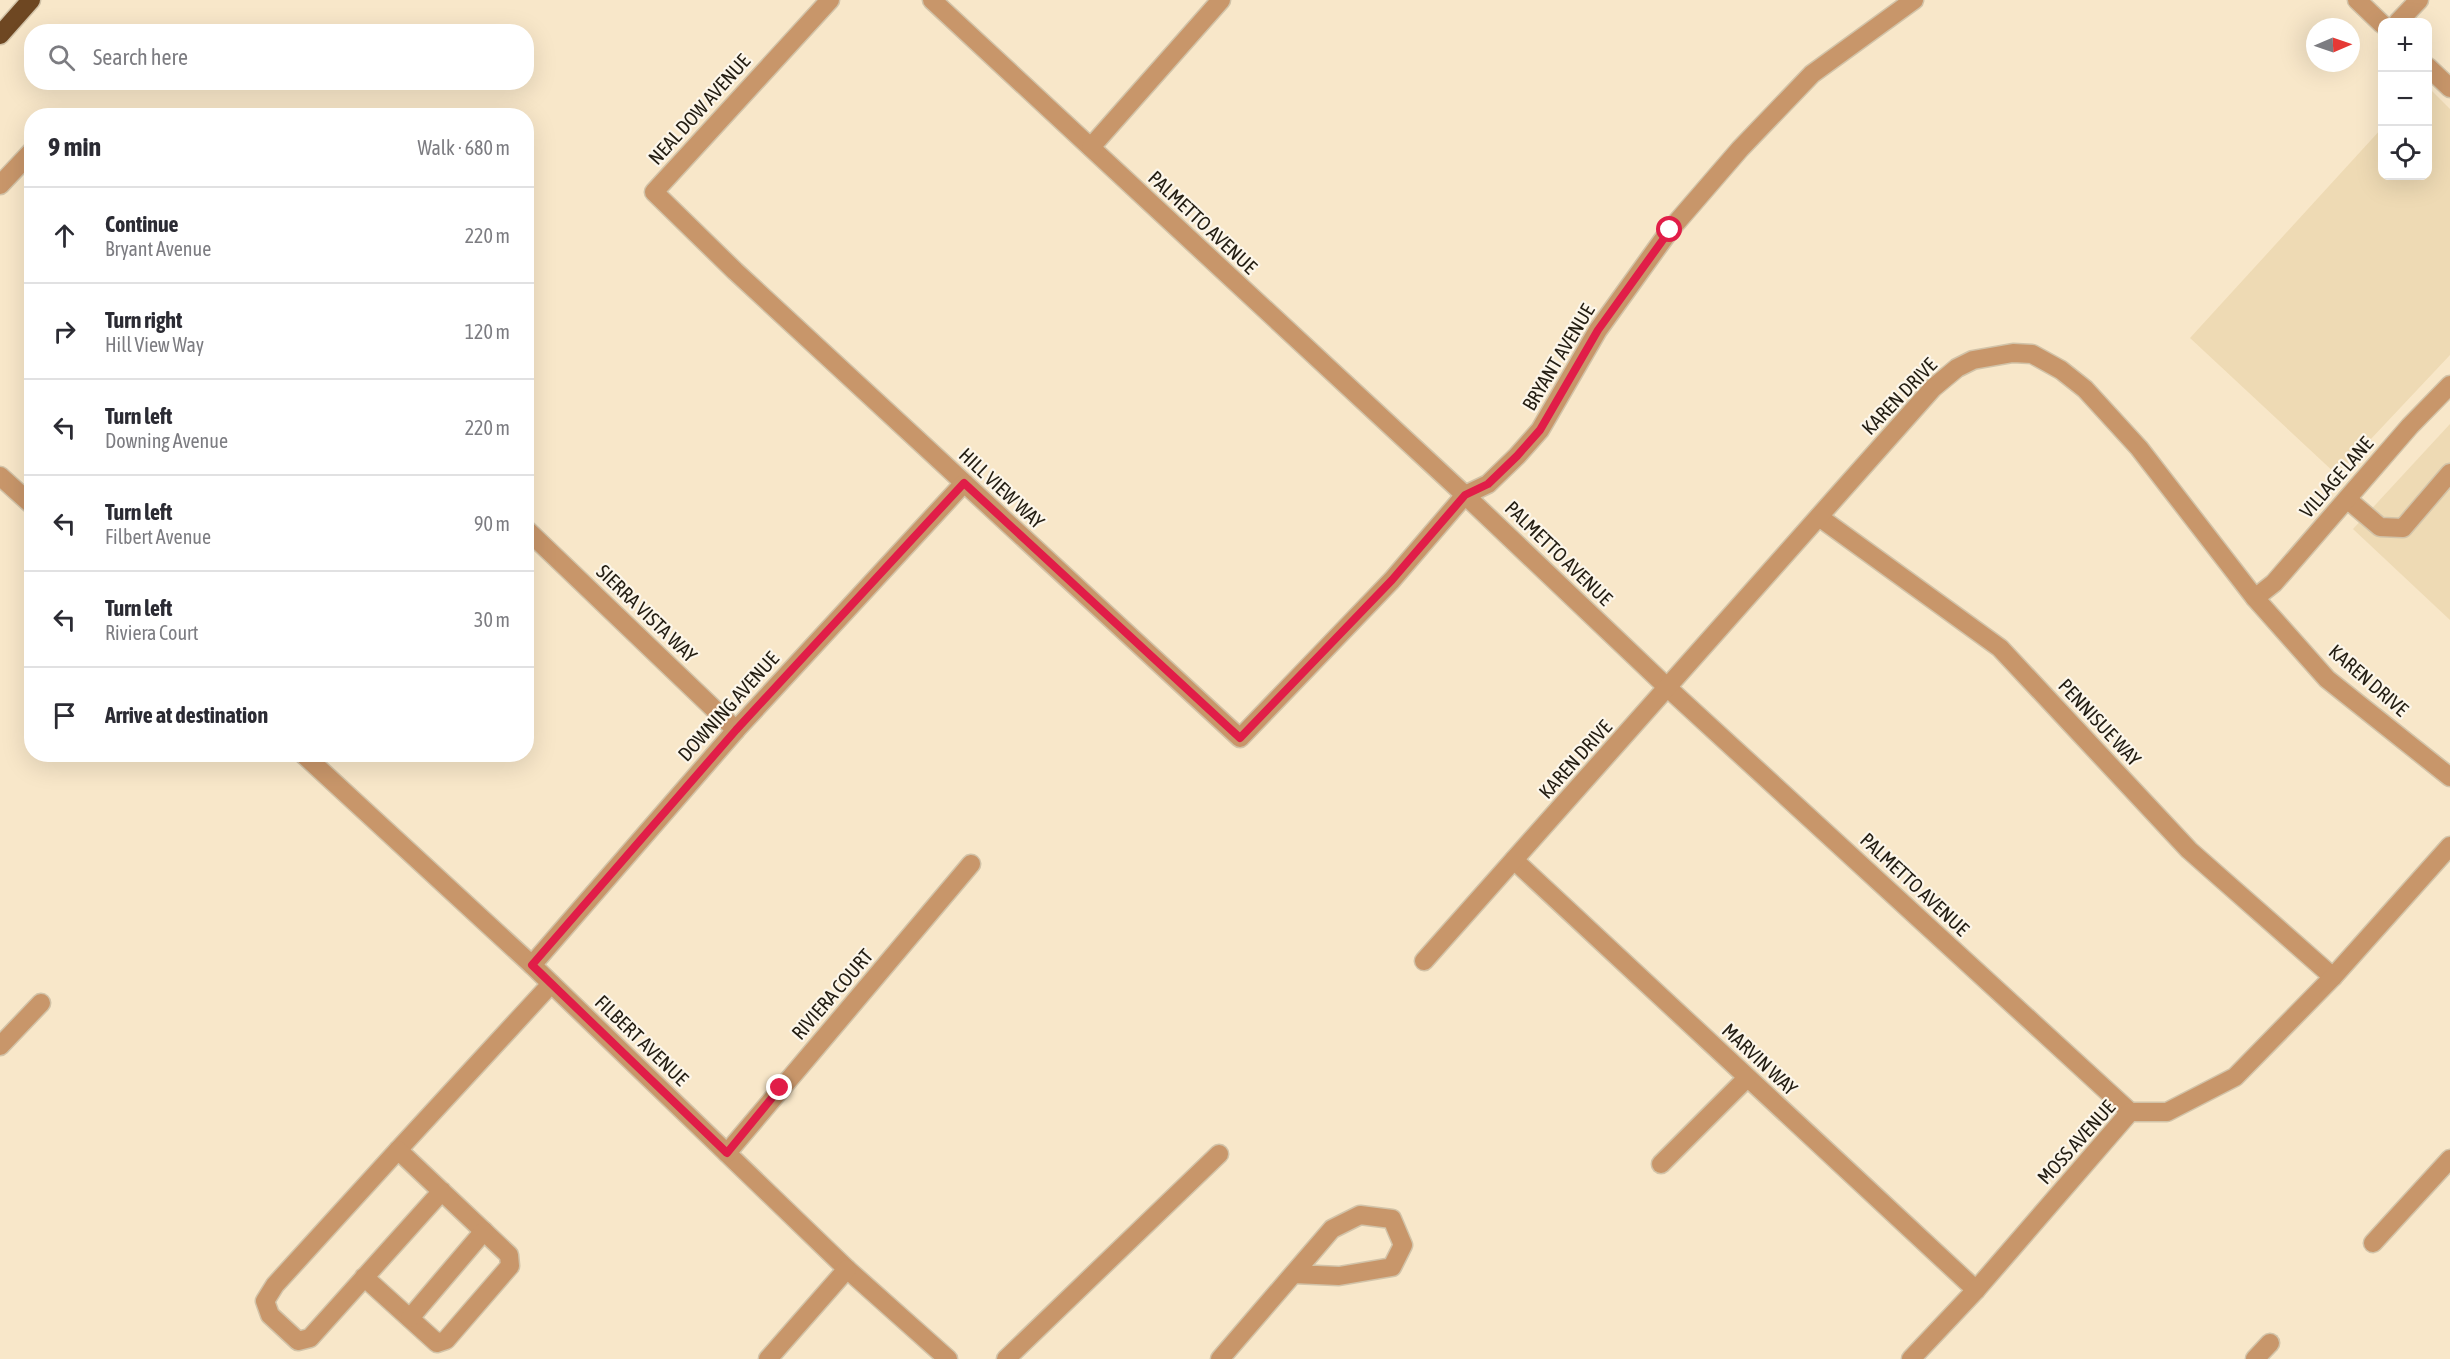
<!DOCTYPE html>
<meta charset="utf-8">
<style>
:root{--surface:#fff;--page:#f7f7f7;--text:#2b2b33;--muted:#7c7c81;--line:#e1e1e2}
body{margin:0;font-family:"Asap Condensed",sans-serif;background:var(--page);color:var(--text)}
.controls{position:absolute;right:18px;top:18px;display:grid;overflow:hidden;border-radius:12px;box-shadow:0 6px 24px #0002}
.controls button{width:54px;height:54px;display:grid;place-items:center;padding:0;border:0;border-bottom:2px solid var(--line);background:var(--surface);color:var(--text);font:30px sans-serif}
.compass{position:absolute;left:2306px;top:18px;width:54px;height:54px;border-radius:50%;background:var(--surface);box-shadow:0 6px 24px #0002;rotate:88deg}
.stop{position:absolute;width:18px;height:18px;margin:-14px;border:4px solid #e11d48;border-radius:50%;background:#fff}
.stop.end{background:#e11d48;border-color:#fff;box-shadow:0 2px 6px #0008}
.list{margin:0;padding:0;list-style:none}
h2{display:flex;justify-content:space-between;align-items:center;height:78px;margin:0;padding:0 24px;font-size:26px}
h2 small{font-size:20px;font-weight:400;color:var(--muted)}
.list li{display:grid;grid-template-columns:39px 1fr auto;gap:18px;align-items:center;box-sizing:border-box;height:96px;padding:0 24px;border-top:2px solid var(--line)}
.list b{display:block;font-size:22px;white-space:nowrap}
.list p{margin:0;font-size:20px;white-space:nowrap;color:var(--muted)}
.list em{font-size:20px;font-style:normal;color:var(--muted)}
.icon{flex:none;width:33px;height:33px;fill:none;stroke:currentColor;stroke-width:2;stroke-linecap:round;stroke-linejoin:round}
.map{position:relative;flex:none;width:2450px;height:1359px;overflow:hidden}
.search{position:absolute;background:var(--surface);box-shadow:0 6px 24px #0002;left:24px;top:24px;width:510px;height:66px;display:flex;align-items:center;gap:15px;box-sizing:border-box;padding:0 21px;border-radius:24px;color:var(--muted);font-size:22px}
.panel{position:absolute;background:var(--surface);box-shadow:0 6px 24px #0002;left:24px;top:108px;width:510px;height:654px;border-radius:24px}
.map>svg:first-child{display:block}
</style>
<div class="map">
<svg width="2450" height="1359" viewBox="0 0 2450 1359">
<rect width="100%" height="100%" fill="#f8e7c9"/>
<g fill="#eedab4">
<path d="M2428,87L2450,109V355L2337,475L2190,338L2382,128V176H2428Z"/>
<path d="M2450,424V620L2353,529Z"/>
</g>
<g fill="none" stroke-linecap="round" stroke-linejoin="round">
<g stroke="#d2c3a8" stroke-width="21">
<g id="minor">
<path d="M830,0L654,192L735,271L1240,738L1392,580L1465,495L1488,484L1517,456L1540,430L1598,330L1670,230L1740,149L1812,74L1914,0"/>
<path d="M932,0L1465,495L1668,688L2130,1112"/>
<path d="M2357,0L2382,24"/>
<path d="M2398,22L2419,0"/>
<path d="M2428,67L2450,88"/>
<path d="M1091,147L1221,0"/>
<path d="M0,185L32,151"/>
<path d="M0,476L32,505"/>
<path d="M2347,499L2380,527L2403,528L2450,473"/>
<path d="M1819,517L2000,648L2189,850L2333,977"/>
<path d="M526,529L736,730"/>
<path d="M2255,598L2274,583L2410,426L2450,385"/>
<path d="M303,754L532,965L847,1269L948,1359"/>
<path d="M1514,860L1976,1290"/>
<path d="M1424,961L1933,388L1957,368L1973,360L2013,353L2032,354L2061,370L2085,389L2139,448L2255,598L2327,679L2450,777"/>
<path d="M532,965L736,730L964,483"/>
<path d="M0,1046L41,1003"/>
<path d="M398,1150L551,984"/>
<path d="M727,1153L971,864"/>
<path d="M1661,1164L1747,1078"/>
<path d="M2373,1243L2450,1159"/>
<path d="M364,1277L437,1343L446,1340L510,1266L509,1255L398,1150L275,1285L265,1301L270,1315L298,1341L310,1338L442,1191"/>
<path d="M410,1318L484,1231"/>
<path d="M768,1359L847,1269"/>
<path d="M1006,1359L1219,1154"/>
<path d="M1220,1359L1332,1229L1360,1215L1392,1219L1403,1245L1392,1267L1339,1276L1294,1274"/>
<path d="M1911,1359L1976,1290L2130,1112H2167L2235,1077L2333,977L2450,846"/>
<path d="M2255,1359L2270,1343"/>
</g>
</g>
<g stroke="#d2c3a8" stroke-width="21">
<path id="highway" d="M0,35L31,0"/>
</g>
<use href="#minor" stroke="#c8966a" stroke-width="18"/>
<use href="#highway" stroke="#6e4722" stroke-width="18"/>
</g>
<g fill="none" stroke-linecap="round" stroke-linejoin="round">
<path stroke="#e11d48" stroke-width="8" d="M780,1088L727,1153L532,965L736,730L964,483L1240,738L1392,580L1465,495L1488,484L1517,456L1540,430L1598,330L1670,230"/>
</g>
<g text-anchor="middle" dominant-baseline="central" stroke-width="4.5" stroke-linejoin="round" paint-order="stroke">
<g font-size="20" fill="#231d12" stroke="#fcf6ea">
<text transform="translate(699 109) rotate(-48)">NEAL DOW AVENUE</text>
<text transform="translate(1203 222) rotate(43)">PALMETTO AVENUE</text>
<text transform="translate(1558 357) rotate(-59)">BRYANT AVENUE</text>
<text transform="translate(1899 396) rotate(-46)">KAREN DRIVE</text>
<text transform="translate(2336 477) rotate(-49)">VILLAGE LANE</text>
<text transform="translate(1002 488) rotate(43)">HILL VIEW WAY</text>
<text transform="translate(1559 553) rotate(44)">PALMETTO AVENUE</text>
<text transform="translate(647 613) rotate(44)">SIERRA VISTA WAY</text>
<text transform="translate(2369 680) rotate(41)">KAREN DRIVE</text>
<text transform="translate(728 706) rotate(-48)">DOWNING AVENUE</text>
<text transform="translate(2100 722) rotate(47)">PENNISUE WAY</text>
<text transform="translate(1575 759) rotate(-48)">KAREN DRIVE</text>
<text transform="translate(1915 884) rotate(43)">PALMETTO AVENUE</text>
<text transform="translate(832 994) rotate(-49)">RIVIERA COURT</text>
<text transform="translate(642 1040) rotate(44)">FILBERT AVENUE</text>
<text transform="translate(1760 1059) rotate(43)">MARVIN WAY</text>
<text transform="translate(2076 1142) rotate(-48)">MOSS AVENUE</text>
</g>
</g>
</svg>
<div class="controls">
<button>+</button>
<button>−</button>
<button><svg class="icon" aria-label="locate" viewBox="0 0 24 24"><circle cx="12" cy="12" r="6"/><path d="M12 2v4M12 18v4M2 12h4M18 12h4"/></svg></button>
</div>
<svg class="compass" viewBox="-18 -18 36 36"><path d="M0-13l5 13h-10z" fill="#e53935"/><path d="M0 13l5-13h-10z" fill="#7c7c81"/></svg>
<div class="stop" style="left:1670px;top:230px"></div>
<div class="stop end" style="left:780px;top:1088px"></div>
<div class="search"><svg class="icon" aria-label="search" viewBox="0 0 24 24"><circle cx="10" cy="10" r="6"/><path d="M15 15l6 6"/></svg>Search here</div>
<section class="panel">
<h2>9 min<small>Walk · 680 m</small></h2>
<ul class="list">
<li><svg class="icon" aria-label="ahead" viewBox="0 0 24 24"><path d="M12 20V5M6 11l6-6 6 6"/></svg><div><b>Continue</b><p>Bryant Avenue</p></div><em>220 m</em></li>
<li><svg class="icon" aria-label="right" viewBox="0 0 24 24"><path d="M7 20v-9h11M14 6l5 5-5 5"/></svg><div><b>Turn right</b><p>Hill View Way</p></div><em>120 m</em></li>
<li><svg class="icon" aria-label="left" viewBox="0 0 24 24"><path d="M17 20v-9H6M10 6l-5 5 5 5"/></svg><div><b>Turn left</b><p>Downing Avenue</p></div><em>220 m</em></li>
<li><svg class="icon" aria-label="left" viewBox="0 0 24 24"><path d="M17 20v-9H6M10 6l-5 5 5 5"/></svg><div><b>Turn left</b><p>Filbert Avenue</p></div><em>90 m</em></li>
<li><svg class="icon" aria-label="left" viewBox="0 0 24 24"><path d="M17 20v-9H6M10 6l-5 5 5 5"/></svg><div><b>Turn left</b><p>Riviera Court</p></div><em>30 m</em></li>
<li><svg class="icon" aria-label="arrive" viewBox="0 0 24 24"><path d="M6 21V4h12l-3 4 3 4H6"/></svg><div><b>Arrive at destination</b></div></li>
</ul>
</section>
</div>
